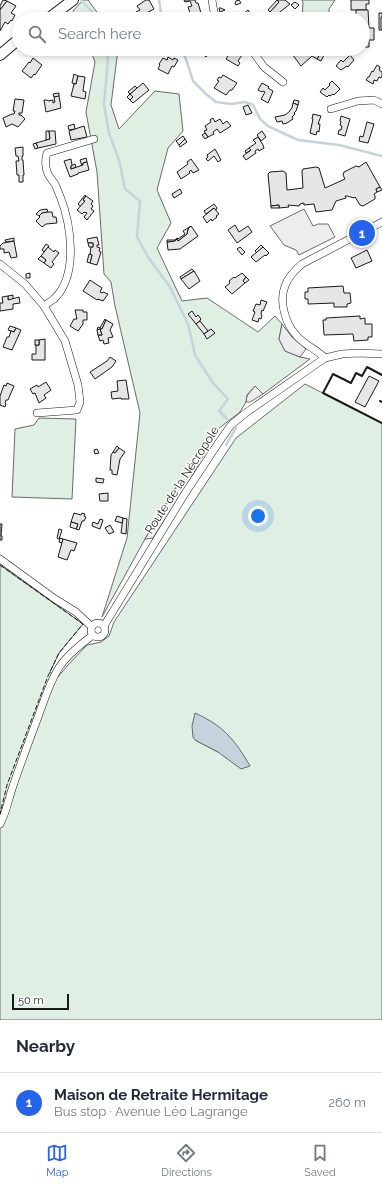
<!DOCTYPE html>
<meta charset="utf-8">
<style>
:root{--surface:#fff;--page:#f6f6f7;--text:#1f2937;--muted:#747a83;--line:#e0e1e3;--accent:#2563eb}
body{margin:0;font-family:Raleway,sans-serif;background:var(--page);color:var(--text)}
.scale{position:absolute;left:12px;bottom:10px;width:57px;box-sizing:border-box;padding-left:4px;border:2px solid #1a1a1a;border-top:0;font-size:11px;line-height:14px;white-space:nowrap;color:#1a1a1a;-webkit-text-stroke:3px #fff;paint-order:stroke}
.you{position:absolute;left:258px;top:516px;width:14px;height:14px;margin:-10px;border:3px solid #fff;border-radius:50%;background:#1a73e8;box-shadow:0 0 0 6px #1a73e833}
.badge{display:grid;place-items:center;width:26px;height:26px;border-radius:50%;background:var(--accent);color:#fff;font-size:13px;font-weight:700}
.pin{position:absolute;translate:-50% -50%;border:2px solid #fff;box-shadow:0 1px 4px #0006}
.list{margin:0;padding:0;list-style:none}
h2{display:flex;justify-content:space-between;align-items:center;height:52px;margin:0;padding:0 16px;font-size:17px}
h2 small{font-size:13px;font-weight:400;color:var(--muted)}
.list li{display:grid;grid-template-columns:26px 1fr auto;gap:12px;align-items:center;box-sizing:border-box;height:60px;padding:0 16px;border-top:1px solid var(--line)}
.list b{display:block;font-size:15px;white-space:nowrap}
.list p{margin:0;font-size:13px;white-space:nowrap;color:var(--muted)}
.list em{font-size:13px;font-style:normal;color:var(--muted)}
.icon{flex:none;width:22px;height:22px;fill:none;stroke:currentColor;stroke-width:2;stroke-linecap:round;stroke-linejoin:round}
.map{position:relative;flex:none;width:382px;height:1020px;overflow:hidden}
.search{position:absolute;background:var(--surface);box-shadow:0 2px 6px #0003;left:12px;right:12px;top:12px;height:44px;display:flex;align-items:center;gap:10px;box-sizing:border-box;padding:0 14px;border-radius:22px;color:var(--muted);font-size:15px}
.sheet{height:112px;background:var(--surface)}
nav{display:flex;justify-content:space-around;align-items:center;box-sizing:border-box;height:56px;border-top:1px solid var(--line);background:var(--surface);font-size:11px;color:var(--muted)}
nav a{display:grid;justify-items:center;gap:2px}
nav .on{color:var(--accent)}
.map>svg:first-child{display:block}
</style>
<div class="map">
<svg width="382" height="1020" viewBox="0 0 382 1020">
<rect width="100%" height="100%" fill="#fff"/>
<g fill="#e0efe3" stroke="#6a6a6a" fill-rule="evenodd">
<path d="M83,0H88L102,19H76L73,11Z"/>
<path d="M302,0H335L329,9V19H302L303,3Z"/>
<path d="M90,49H118L111,105L119,129L155,91L179,94L183,131L168,148L157,190L171,223L157,248L182,301L207,298L258,332L275,316L282,324L279,339L285,351L300,357L310,359L263,394L255,386L247,395L246,402L240,412L218,429L187,485L180,480L145,539L102,617L127,538L140,413L115,306L111,282L104,274L97,172L86,112L95,62Z"/>
<path d="M305,384L382,423V1020H0V565L83,624L59,653L50,672L58,677L67,666L87,645L101,642L109,636L114,622L236,438ZM195,740L241,751L218,752Z"/>
<path d="M39,418L76,419L72,499L12,497L15,429L34,425Z"/>
</g>
<g fill="#ededed" stroke="#6a6a6a">
<path d="M304,209L313,226L318,224H328L335,237L299,255L296,250L284,245L270,226Z"/>
<path d="M282,324L292,337L306,349L300,357L285,351L279,339Z"/>
<path d="M255,386L263,394L250,402H246L247,396Z"/>
<path d="M181,480L187,485L153,538L145,539Z"/>
</g>
<path fill="#c6d2dc" stroke="#6a6a6a" d="M195,713C202,716 209,720 215,724C230,734 241,750 250,766L241,769L218,752L195,740L193,737L192,726Z"/>
<g fill="none" stroke-linecap="round" stroke-linejoin="round">
<g stroke="#c6d2dc" stroke-width="2.5">
<path d="M81,0L99,19"/>
<path d="M159,0L162,19"/>
<path d="M106,49L108,60L104,104L109,133L119,160L125,189L140,201L137,237L148,257L170,287L188,324L195,355L213,383L228,399L219,411L227,419"/>
<path d="M181,49L186,59L193,81L206,94L216,102L232,104L245,102L253,105L260,119L268,126L298,140L339,145L382,156"/>
<path d="M226,445L236,428"/>
</g>
</g>
<g fill="#e6e6e6" stroke="#1a1a1a">
<path d="M3,0L7,1L0,10V6Z"/>
<path d="M146,0H149L154,9L139,17L136,12L140,10L137,6Z"/>
<path d="M184,0H195L196,3H198L201,13L191,16L188,7L192,6L190,1L185,2Z"/>
<path d="M239,0L241,3L236,5L235,3L236,1Z"/>
<path d="M277,0H285L290,4L275,16L270,12L279,2Z"/>
<path d="M277,0L279,2L270,12L268,10Z"/>
<path d="M351,0H369V4H366V10H351Z"/>
<path d="M7,1L16,6L11,13L15,15L12,21L11,20L8,24L5,22L0,31V10Z"/>
<path d="M295,2L299,5L295,9L291,5Z"/>
<path d="M219,8H221L225,10L220,12Z"/>
<path d="M248,10L252,15L253,14L258,19H246L242,15Z"/>
<path d="M356,10H368L369,28H374V40H369V47H363V19H351H356Z"/>
<path d="M235,12L238,16L235,19L231,15Z"/>
<path d="M379,13H382V17H381V29L382,30H379Z"/>
<path d="M197,49H209L208,51L209,53L206,57Z"/>
<path d="M232,49L242,55L238,61L240,63L238,66L226,59Z"/>
<path d="M305,49H318L316,51L321,53L317,59L312,56L301,66L292,54L296,51L299,54Z"/>
<path d="M321,53L324,55L321,61L317,59Z"/>
<path d="M350,55L354,60L348,67L347,66L341,70L336,66L341,60L343,62Z"/>
<path d="M168,57L173,60L174,58L178,60L174,67L172,66L168,74L158,69L160,65L159,64L163,58L167,60Z"/>
<path d="M33,58L42,65L35,75L34,74L31,78L22,71L29,62L30,63Z"/>
<path d="M377,65L380,67L379,70L382,72V76L381,78L379,77L377,81L374,80L373,84L366,80L368,77H369L372,71L373,72Z"/>
<path d="M74,74L78,76L76,84L72,83Z"/>
<path d="M223,75L237,83L232,90H230L226,95L214,88L219,81L217,80L219,77L221,78Z"/>
<path d="M78,76L85,77L83,91L86,92L85,99L71,96L74,84H76Z"/>
<path d="M332,81L340,89L334,95L333,94L330,96L329,95L327,97L320,92L323,88L325,90L330,85L329,84Z"/>
<path d="M143,83L149,90L133,103L130,100L133,97L130,94Z"/>
<path d="M262,83L269,87L268,88L273,91L268,103L261,99L265,92L263,91L262,92L258,90Z"/>
<path d="M135,86L137,88L130,94L128,92Z"/>
<path d="M59,93V96L54,97L53,94Z"/>
<path d="M130,94L133,97L130,100L127,97Z"/>
<path d="M59,96L61,108L46,112L44,100H47L48,101L53,100V103L55,102L54,97Z"/>
<path d="M15,99L24,100L22,113H19V115H21L25,119L18,127L12,124L6,127L3,118L12,114H14L15,111H13Z"/>
<path d="M294,100L299,101L298,105L293,103Z"/>
<path d="M293,103L298,105L296,111L294,113L295,114L292,117L293,119L287,123L283,124L282,121L277,122L275,117L285,115L290,111V110L292,108Z"/>
<path d="M248,105L252,113L246,115L243,107Z"/>
<path d="M313,114L321,116L318,124H320L319,132L317,131L316,135L310,133L313,119H312Z"/>
<path d="M341,116L350,119L345,136L338,134L339,130H341L342,126L340,125L341,122L340,121Z"/>
<path d="M213,118L215,122L220,119L223,124L227,121L231,126L220,133L217,129L213,132L214,134L208,137L204,131L207,130L205,126L211,122L210,120Z"/>
<path d="M367,122L374,124L368,143L359,141L360,136L363,137Z"/>
<path d="M74,124L75,129L69,130L68,126Z"/>
<path d="M84,126L87,137L71,140L69,131Z"/>
<path d="M46,131H49L50,139L46,140Z"/>
<path d="M49,131H55L56,144L38,148L36,143L50,139Z"/>
<path d="M262,131L266,137L261,141L257,135Z"/>
<path d="M205,133L208,137L205,139L202,135Z"/>
<path d="M183,136L185,139L179,145L176,141Z"/>
<path d="M258,137L263,145L264,148L259,151L258,149L255,151L256,153L246,160L243,156L251,150L249,148L256,143L253,140Z"/>
<path d="M185,139L187,142L180,147L179,145Z"/>
<path d="M36,143L38,148L35,149L33,144Z"/>
<path d="M23,147V156H22V160H23L24,175H23V182H19V175H17L16,161H19L18,156H16L15,148Z"/>
<path d="M249,148L251,150L246,153L245,151Z"/>
<path d="M215,149L221,160L218,162L214,156L208,161L206,159L208,157L207,155Z"/>
<path d="M86,158L87,162L83,163V165L82,166L80,160Z"/>
<path d="M71,159L72,165L71,166V169L83,165V163L87,162L89,170L78,173V174L70,177L64,161Z"/>
<path d="M191,159L199,170L193,173L191,170L189,172L190,173L181,179L177,172L188,164L187,162Z"/>
<path d="M366,162L380,187L376,189L377,192L374,194L375,196V199L363,206L360,205L355,197L354,198L347,196H345L346,198L336,201L332,210L316,212L314,204L304,205V203L300,204L299,206L288,205L289,207L279,208V205L271,206L268,174L270,172L283,171L286,173L287,190L303,188L302,171L303,169L316,167L319,168L325,188L345,179L343,175L344,172L356,166L359,167Z"/>
<path d="M75,164L76,167L71,169V166Z"/>
<path d="M380,187L382,190L377,192L376,189Z"/>
<path d="M180,189L182,193L174,198L172,194Z"/>
<path d="M85,195L86,196L83,200L85,201L81,206H80L78,204Z"/>
<path d="M86,196L93,201L91,204L93,206L91,209L94,211L87,220L84,217L87,213L84,212L82,214L77,210L85,201L83,200Z"/>
<path d="M214,204L217,208L216,210L214,208L206,214L204,211Z"/>
<path d="M279,205V208H271V206Z"/>
<path d="M214,208L219,214L216,216L217,217L212,221L211,219L207,223L203,217Z"/>
<path d="M47,209L48,212L42,213L39,216L36,214L40,210Z"/>
<path d="M48,212H52L53,217H56L57,223L46,224L42,227L36,221L40,217L39,216L42,213Z"/>
<path d="M235,225L239,232L248,226L252,232L237,243L228,230Z"/>
<path d="M191,226L198,236L180,249L168,250L167,242L175,241L177,239L178,241L187,234L188,229Z"/>
<path d="M191,226L188,229L187,234L178,241L177,239L175,241L167,242V240H175L177,238L178,239L185,234L183,231Z"/>
<path d="M97,237L99,245H97V247L100,248L99,251L101,252L97,265L90,263L92,255L90,254L91,247H93V243H88L87,239Z"/>
<path d="M14,238V241L6,242L5,240Z"/>
<path d="M14,241L17,257L11,258L9,252L4,253V249H0V246L3,243Z"/>
<path d="M88,243H93V247H89Z"/>
<path d="M46,244L49,246L44,252L42,250Z"/>
<path d="M261,245L263,247L257,253L255,251Z"/>
<path d="M48,247L54,252L55,250L59,253L52,262L54,264L51,268L44,263L46,260L41,256Z"/>
<path d="M240,247L245,252L242,255L237,249Z"/>
<path d="M263,247L269,253L266,256L265,255L256,262L251,257Z"/>
<path d="M367,250L372,261L356,268L351,258Z"/>
<path d="M89,254L92,255L90,263L87,262Z"/>
<path d="M41,256L46,260L44,263L38,259Z"/>
<path d="M192,269L194,271L181,279L180,277Z"/>
<path d="M194,271L200,281L189,289L181,279Z"/>
<path d="M30,273V278H26V274Z"/>
<path d="M242,273L246,277L243,281L245,283L232,294L225,287L230,283L229,281L234,277L235,278Z"/>
<path d="M246,277L249,280L245,283L243,281Z"/>
<path d="M90,280L102,288L100,292L102,293L103,292L108,294L103,301L98,299L97,300L83,291Z"/>
<path d="M343,286L344,293H350L351,303L347,304V307H334V303L308,304V299H305V292H308V288Z"/>
<path d="M13,295V299L8,300V296Z"/>
<path d="M8,296V300L19,297L20,303L13,304V309L0,311V303H3L2,297Z"/>
<path d="M261,300L267,302L263,311L262,310L261,314L262,315L261,319L259,318L258,322L252,320L255,312L253,311L256,304L260,305Z"/>
<path d="M75,310H83V312H87V320H83V324L78,331L70,326L74,319H77Z"/>
<path d="M192,311L196,317L198,315L201,319L200,320V321L196,324L188,314Z"/>
<path d="M360,316V319L365,318V324H372V337H368V340L354,341L353,334L324,335L323,320H326V318Z"/>
<path d="M105,319L106,320L102,329L100,328Z"/>
<path d="M106,320L113,324L110,330L113,337L108,338L109,343L104,344L103,340L100,341L98,335H102L100,329L97,330L98,327L102,329Z"/>
<path d="M200,321L208,331L204,334L196,324Z"/>
<path d="M10,326L16,328L14,332L8,330Z"/>
<path d="M16,328L21,330L12,350L3,347L7,337H9L11,331L14,332Z"/>
<path d="M100,329L102,335H98L97,330Z"/>
<path d="M211,329L215,333L207,339L204,334Z"/>
<path d="M45,339V360H32V354H36V345H39V340Z"/>
<rect x="35" y="340" width="4" height="5"/>
<path d="M110,357L116,361L112,367L95,379L90,372L107,361Z"/>
<path d="M369,376L379,381L365,407L355,402Z"/>
<path d="M126,380L129,399H121V398L112,399L111,392L118,391L117,381Z"/>
<path d="M46,382L51,390L44,395L46,398L39,403L35,393L33,394L30,389L37,385L38,387Z"/>
<path d="M7,383L14,386L8,400H6L5,403L6,404L5,407L0,405V396L4,385L6,386Z"/>
<path d="M117,446L119,448L115,453L113,452Z"/>
<path d="M119,448L125,452L120,459L117,475L112,474V470H110L111,455L113,452L115,453Z"/>
<path d="M97,449L99,453L95,454L94,450Z"/>
<path d="M96,478L104,479L103,483L96,482Z"/>
<path d="M108,493V501H100L99,494Z"/>
<path d="M74,513L81,515L82,513L85,514L84,516L86,517L84,521H82L79,530L76,529L78,524L71,522Z"/>
<path d="M117,516L123,518L122,523L115,521Z"/>
<path d="M123,518L127,519L126,534L121,533Z"/>
<path d="M100,519L103,520L100,529L92,526L93,522L98,524Z"/>
<path d="M71,522L78,524L76,529L70,527Z"/>
<path d="M0,524H2L1,536H2V540H0Z"/>
<path d="M110,525L114,532L109,534L105,528Z"/>
<path d="M59,529L62,530L59,539L57,538Z"/>
<path d="M60,538L63,539L62,543L59,542Z"/>
<path d="M63,539L77,543L74,551L71,550L67,560L58,557Z"/>
</g>
<g fill="none" stroke-linecap="round" stroke-linejoin="round">
<g stroke="#1a1a1a" stroke-width="8">
<g id="street">
<path d="M212,0L214,12L217,19"/>
<path d="M251,49L264,67L283,82"/>
<path d="M331,109L358,101L374,100L382,104"/>
<path d="M0,264L25,284L44,306L65,341L78,385L80,402L77,410L37,413"/>
<path d="M44,306C47,304 51,301 54,299C79,275 71,224 60,196C58,192 57,188 55,184C53,181 50,178 48,174C45,168 45,159 47,153L94,139"/>
<path d="M325,358C316,349 304,345 296,335C285,323 279,301 285,286C288,277 295,270 302,264L382,222"/>
<path d="M0,559L55,599L76,612L92,627"/>
<circle cx="98" cy="630" r="7"/>
<path d="M104,626L184,495L219,442L231,425L247,412L325,358L342,354L358,353L382,354"/>
<path d="M0,824C6,813 8,801 12,789C20,765 29,741 38,717C44,701 49,684 58,669C66,656 81,644 93,635"/>
</g>
</g>
<g stroke="#1a1a1a" stroke-width="12">
<g id="secondary">
<path d="M48,19L73,0"/>
<path d="M0,55L19,39"/>
</g>
</g>
<use href="#street" stroke="#fff" stroke-width="7"/>
<use href="#secondary" stroke="#fff" stroke-width="10"/>
<path stroke="#1a1a1a" stroke-width="1" stroke-dasharray="5 2" stroke-linecap="butt" d="M0,565L83,624L59,653L48,676L7,785L0,814"/>
<g stroke="#1a1a1a" stroke-width="2">
<path d="M382,375L367,367L362,376L356,373L351,383L333,374L323,393L382,423"/>
<path d="M380,401L382,402"/>
</g>
</g>
<g text-anchor="middle" dominant-baseline="central" stroke-width="3" stroke-linejoin="round" paint-order="stroke">
<g font-size="12" fill="#1a1a1a" stroke="#fff">
<text transform="translate(182 480) rotate(-57)">Route de la Nécropole</text>
</g>
</g>
</svg>
<div class="scale">50 m</div>
<div class="you"></div>
<div class="pin badge" style="left:362px;top:233px">1</div>
<div class="search"><svg class="icon" aria-label="search" viewBox="0 0 24 24"><circle cx="10" cy="10" r="6"/><path d="M15 15l6 6"/></svg>Search here</div>
</div>
<section class="sheet">
<h2>Nearby<small></small></h2>
<ul class="list">
<li><span class="badge">1</span><div><b>Maison de Retraite Hermitage</b><p>Bus stop · Avenue Léo Lagrange</p></div><em>260 m</em></li>
</ul>
</section>
<nav>
<a class="on"><svg class="icon" aria-label="map" viewBox="0 0 24 24"><path d="M3 6l6-2 6 2 6-2v14l-6 2-6-2-6 2zM9 4v14M15 6v14"/></svg>Map</a>
<a><svg class="icon" aria-label="directions" viewBox="0 0 24 24"><path d="M12 3l9 9-9 9-9-9zM9 14v-3h6M13 9l2 2-2 2"/></svg>Directions</a>
<a><svg class="icon" aria-label="saved" viewBox="0 0 24 24"><path d="M7 4h10v16l-5-4-5 4z"/></svg>Saved</a>
</nav>
